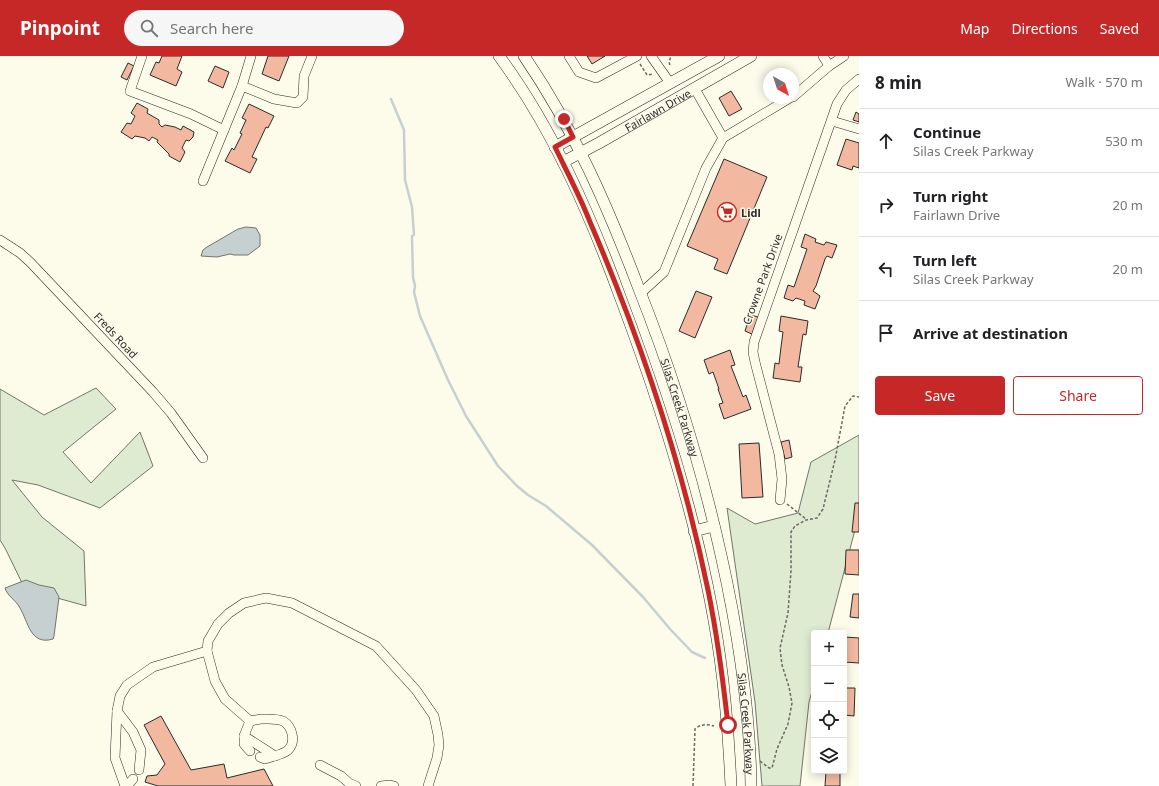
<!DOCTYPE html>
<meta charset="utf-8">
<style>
:root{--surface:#fff;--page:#f6f6f6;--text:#202124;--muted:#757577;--line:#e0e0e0;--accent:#c62828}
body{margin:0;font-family:"Noto Sans",sans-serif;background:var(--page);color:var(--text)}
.controls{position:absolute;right:12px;bottom:12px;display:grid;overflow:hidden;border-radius:4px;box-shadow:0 2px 10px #0003}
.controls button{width:36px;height:36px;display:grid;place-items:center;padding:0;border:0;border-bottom:1px solid var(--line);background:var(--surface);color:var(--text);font:20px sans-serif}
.compass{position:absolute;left:763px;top:12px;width:36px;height:36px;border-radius:50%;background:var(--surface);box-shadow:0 2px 10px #0003;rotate:141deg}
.stop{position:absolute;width:12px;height:12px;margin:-9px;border:3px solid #c62828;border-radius:50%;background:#fff}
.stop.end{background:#c62828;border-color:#fff;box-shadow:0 1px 4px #0008}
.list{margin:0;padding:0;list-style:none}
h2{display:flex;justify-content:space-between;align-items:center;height:52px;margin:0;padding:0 16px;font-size:17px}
h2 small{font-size:13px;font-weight:400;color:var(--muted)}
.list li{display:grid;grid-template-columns:26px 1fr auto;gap:12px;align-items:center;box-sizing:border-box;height:64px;padding:0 16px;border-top:1px solid var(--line)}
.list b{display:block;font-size:15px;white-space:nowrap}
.list p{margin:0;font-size:13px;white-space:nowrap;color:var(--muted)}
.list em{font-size:13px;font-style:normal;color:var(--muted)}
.actions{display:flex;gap:8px;padding:12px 16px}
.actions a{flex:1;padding:9px 0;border:1px solid var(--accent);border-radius:4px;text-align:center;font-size:14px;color:var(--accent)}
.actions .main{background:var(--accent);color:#fff}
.icon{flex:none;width:22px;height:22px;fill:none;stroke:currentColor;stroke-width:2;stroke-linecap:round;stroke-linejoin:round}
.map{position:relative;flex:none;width:859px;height:730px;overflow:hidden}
header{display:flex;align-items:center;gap:24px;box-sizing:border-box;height:56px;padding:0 20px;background:var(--accent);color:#fff}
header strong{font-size:19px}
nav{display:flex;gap:22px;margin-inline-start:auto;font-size:14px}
.search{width:280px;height:36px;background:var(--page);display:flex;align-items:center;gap:10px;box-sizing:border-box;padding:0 14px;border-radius:22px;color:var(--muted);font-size:15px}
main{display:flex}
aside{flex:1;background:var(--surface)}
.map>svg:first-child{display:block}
</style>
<header>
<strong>Pinpoint</strong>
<div class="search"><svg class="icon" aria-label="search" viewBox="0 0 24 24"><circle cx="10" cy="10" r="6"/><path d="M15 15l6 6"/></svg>Search here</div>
<nav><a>Map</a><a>Directions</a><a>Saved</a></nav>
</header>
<main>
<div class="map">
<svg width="859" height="730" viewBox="0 0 859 730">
<rect width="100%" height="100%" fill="#fdfbea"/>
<g fill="#deebd1" stroke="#74746e">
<path d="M96,332L116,353L63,396L91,427L140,376L153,410L100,452L38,429L12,424L42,461L84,495L86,550L25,533L5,492L0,484V333L44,359Z"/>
<path d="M859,379V455L857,466L828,577H814V629L809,646L800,730H762L755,646L727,452L755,468L798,457L811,406Z"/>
</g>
<g fill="#c7d0d0" stroke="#74746e">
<path d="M246,171L256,172L260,179V190L248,199H234L230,198L217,201L201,200L203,194L207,191L238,173Z"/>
<path d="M26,524L39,529L54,532L59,541L54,580L53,583C30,590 28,565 20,552C16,544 7,540 5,532Z"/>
</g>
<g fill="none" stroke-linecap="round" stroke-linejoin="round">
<path stroke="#c7d0d0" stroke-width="2.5" d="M391,43L404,74L405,124L412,151L414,179L412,180L413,221L415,230L414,236L420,260L448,324L466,360L498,410L517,430L528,439L546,450L592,489L643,541L670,573L692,596L705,602"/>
</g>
<g fill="#f2b8a0" stroke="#2b2b2b">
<path d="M162,0H182L177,13L182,16L176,30L150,19L156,6L159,7Z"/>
<path d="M268,0H289L279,25L262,18Z"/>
<path d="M587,0H605L592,8Z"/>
<path d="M128,7L134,10L127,24L121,21Z"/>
<path d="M215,10L229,16L223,32L208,25Z"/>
<path d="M731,35L742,53L729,60L719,42Z"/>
<path d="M137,47L148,53L147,57L159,64V68L162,71L165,69L175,71L181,74L183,70L194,76L193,81L189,85L186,84L182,92L185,96L180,106L169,100V98L157,86L158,84L152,81L149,85L145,82L135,80L132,83L121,76L127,67L131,68L135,60L131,57Z"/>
<path d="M249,48L274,60L268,72L266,71L252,101L257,103L250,117L225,105L232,92L234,94L242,78L240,77L246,64L242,62Z"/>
<path d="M856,56L859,58V66L853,64Z"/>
<path d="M846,83L859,87V112L853,110L852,114L837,109Z"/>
<path d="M724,103L767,121L727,218L714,213L718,203L687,190Z"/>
<path d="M805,178L816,183L815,186L824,189L826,186L837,189L832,202L827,200L825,203L816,230L813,235L820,240L815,253L804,249L805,245L796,242L793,245L784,242L788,229L794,231L807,193L801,191Z"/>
<path d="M696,235L712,241L695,282L679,275Z"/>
<path d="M750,259L758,261L752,278L745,275Z"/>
<path d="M781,260L808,265L806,279L803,278L798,311H802L800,326L773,322L775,307L779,308L781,291L783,276L779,275Z"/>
<path d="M730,294L735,309L731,310L743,341L746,339L751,353L724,363L719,348L723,347L718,333H719L713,316L709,318L704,304Z"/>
<path d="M789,384L792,401L785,403L781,386Z"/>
<path d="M759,387L763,441L742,442L739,388Z"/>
<path d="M855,447H859V476H852Z"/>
<path d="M846,494H859V519L845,518Z"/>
<path d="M853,538H859V562L850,561Z"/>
<path d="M845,581L859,582V607L844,606Z"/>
<path d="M844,632H855L854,660L844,659Z"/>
<path d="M161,660L191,714L224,708L227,722L264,713L273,730H158L145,726L147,720L157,719L165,708L144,669Z"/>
<path d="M826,715H840V730H825Z"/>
</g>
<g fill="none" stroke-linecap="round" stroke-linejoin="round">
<g stroke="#2b2b2b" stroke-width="10">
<g id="minor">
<path d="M142,0L130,35L191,58L224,74"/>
<path d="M569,0L579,16L596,22L637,0"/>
<path d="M651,0L670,27"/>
<path d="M823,0L829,10L844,0"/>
<path d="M242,30L274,43L297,47L303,41L304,20L312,0"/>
<path d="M695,33L723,82L790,42"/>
<path d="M793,41L829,10"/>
<path d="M832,65L859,73"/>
<path d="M203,125L242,30L251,0"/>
<path d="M0,184L20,197L30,206L153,336L171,357L203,402"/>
<path d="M641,237L664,216L706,112L723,82"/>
<path d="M780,444L782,423L779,398L755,306L753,296L754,286L837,48L846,34L859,23"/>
<path d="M117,655L133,676L141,694L139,714"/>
<path d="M261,663C268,663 276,662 283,665C292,670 296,685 289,693C286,697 280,698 275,700L244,680L250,665Z"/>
<path d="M250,665L225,643L215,625L207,595L208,585L218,568L229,557L244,547L266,542L292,547L376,590L416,634L434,660L438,679L439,689L437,702L428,730"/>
<path d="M244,680V688L250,695"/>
<path d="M260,701L265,703L275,700"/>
<path d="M320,709L341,720L349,727L356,730"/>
<path d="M125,730L115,702L117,655L120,640L127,629L153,611L207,595"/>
<path d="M127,730L133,723"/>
<path d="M381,730L390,729L394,730"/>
</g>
</g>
<g stroke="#2b2b2b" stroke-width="12">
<g id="major">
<path d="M499,0C553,73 590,158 621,243C664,357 703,481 720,602C726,645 729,687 731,730"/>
<path id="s1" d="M524,0C574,73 608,151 639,233C673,319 701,409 721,499C738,575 750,652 751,730"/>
<path d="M555,91L719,0"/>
<path id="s2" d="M563,106L599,87L751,0"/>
<path d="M694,475L714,470"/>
</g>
</g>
<g stroke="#6a6964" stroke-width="1.5" stroke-dasharray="3 2" stroke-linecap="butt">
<path d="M640,8L647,19L653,18"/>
<path d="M670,9L669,6L671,0"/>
<path d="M787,448L806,463"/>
<path d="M760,705L769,712H772L777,693L788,668L792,647L789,631L782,609L780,592L788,557L791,515V476L795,470L806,464L817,462L823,453L835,404L845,350L853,340L859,341"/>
<path d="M693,730L695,673C700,668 707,668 714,670"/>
</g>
<use href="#minor" stroke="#fdfbea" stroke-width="9"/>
<use href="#major" stroke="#fdfbea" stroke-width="11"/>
</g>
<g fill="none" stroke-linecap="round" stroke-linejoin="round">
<path stroke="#c62828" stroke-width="5" d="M564,63L573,81L555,91C567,116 580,140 590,166C641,284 682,408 708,534C717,578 723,624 728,669"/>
</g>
<defs>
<g id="supermarket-ring" transform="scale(1)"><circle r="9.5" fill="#fdfbea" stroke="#c62828" stroke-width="1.5"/><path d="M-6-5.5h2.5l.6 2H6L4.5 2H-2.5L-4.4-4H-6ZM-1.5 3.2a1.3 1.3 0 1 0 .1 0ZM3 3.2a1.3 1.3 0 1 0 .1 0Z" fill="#c62828"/></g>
</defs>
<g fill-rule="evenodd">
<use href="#supermarket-ring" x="727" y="156"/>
</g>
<g text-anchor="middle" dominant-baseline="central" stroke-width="3" stroke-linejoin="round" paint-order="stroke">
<g font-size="11" fill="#2b2b2b" stroke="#fdfbea">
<text stroke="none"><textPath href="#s2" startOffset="108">Fairlawn Drive</textPath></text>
<text transform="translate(762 223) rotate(-70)">Crowne Park Drive</text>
<text transform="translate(116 279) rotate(47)">Freds Road</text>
<text stroke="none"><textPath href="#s1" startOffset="386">Silas Creek Parkway</textPath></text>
<text stroke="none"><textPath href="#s1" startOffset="710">Silas Creek Parkway</textPath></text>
</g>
<g font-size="11" font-weight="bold" fill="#2b2b2b" stroke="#fdfbea" text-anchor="start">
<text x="741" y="156">Lidl</text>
</g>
</g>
</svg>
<div class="controls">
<button>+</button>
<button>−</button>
<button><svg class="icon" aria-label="locate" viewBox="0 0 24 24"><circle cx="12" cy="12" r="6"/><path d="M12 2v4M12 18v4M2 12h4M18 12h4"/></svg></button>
<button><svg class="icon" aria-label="layers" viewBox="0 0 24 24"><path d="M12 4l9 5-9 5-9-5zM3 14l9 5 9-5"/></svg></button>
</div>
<svg class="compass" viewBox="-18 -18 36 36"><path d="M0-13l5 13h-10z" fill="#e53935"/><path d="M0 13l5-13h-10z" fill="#757577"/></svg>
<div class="stop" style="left:728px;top:669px"></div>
<div class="stop end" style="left:564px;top:63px"></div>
</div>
<aside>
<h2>8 min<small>Walk · 570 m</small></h2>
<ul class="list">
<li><svg class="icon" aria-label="ahead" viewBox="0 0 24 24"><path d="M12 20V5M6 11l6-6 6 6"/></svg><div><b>Continue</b><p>Silas Creek Parkway</p></div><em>530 m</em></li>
<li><svg class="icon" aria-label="right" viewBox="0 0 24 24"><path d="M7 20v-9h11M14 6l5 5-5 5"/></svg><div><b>Turn right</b><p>Fairlawn Drive</p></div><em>20 m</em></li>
<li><svg class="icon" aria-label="left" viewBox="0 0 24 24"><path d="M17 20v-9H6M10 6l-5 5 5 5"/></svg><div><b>Turn left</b><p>Silas Creek Parkway</p></div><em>20 m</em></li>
<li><svg class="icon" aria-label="arrive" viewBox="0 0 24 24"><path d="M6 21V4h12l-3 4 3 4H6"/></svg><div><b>Arrive at destination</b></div></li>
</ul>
<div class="actions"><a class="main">Save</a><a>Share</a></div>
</aside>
</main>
